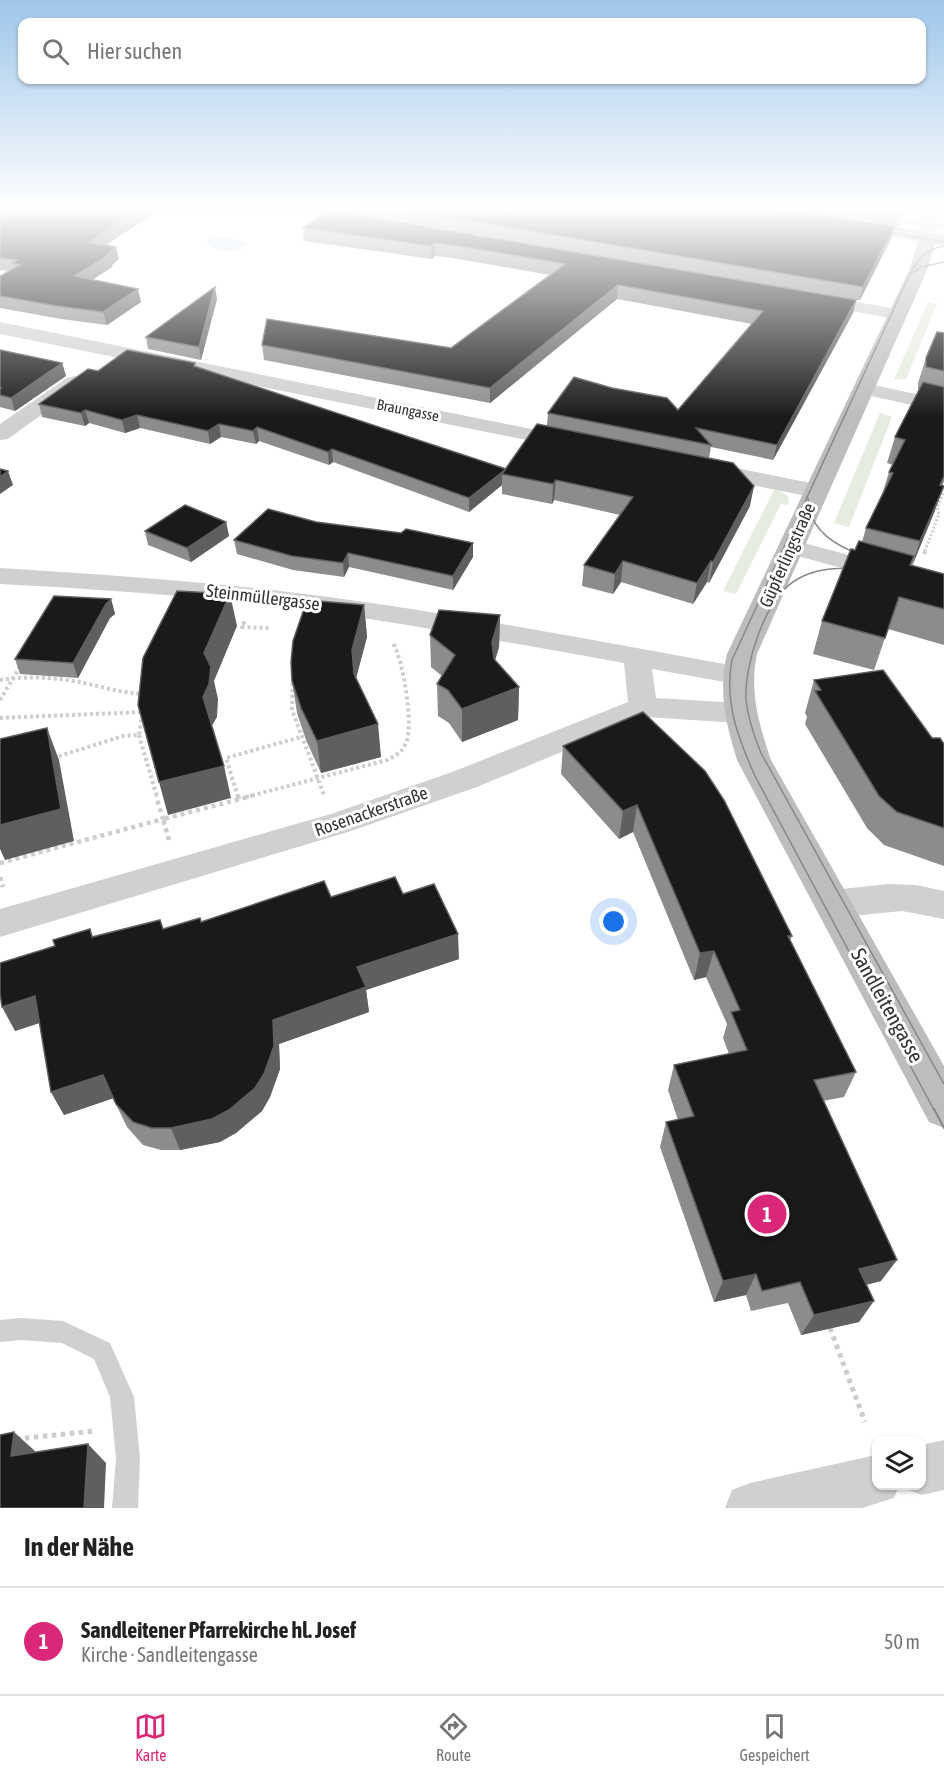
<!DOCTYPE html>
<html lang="de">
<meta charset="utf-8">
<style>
:root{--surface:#fff;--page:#f2f2f2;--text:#222;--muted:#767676;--line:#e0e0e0;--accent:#db2777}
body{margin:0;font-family:"Asap Condensed",sans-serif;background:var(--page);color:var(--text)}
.controls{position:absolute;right:18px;bottom:18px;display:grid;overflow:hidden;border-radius:12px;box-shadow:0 2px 4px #0004}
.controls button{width:54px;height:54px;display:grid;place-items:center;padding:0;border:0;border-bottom:2px solid var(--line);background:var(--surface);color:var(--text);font:30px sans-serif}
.you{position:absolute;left:614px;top:922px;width:21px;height:21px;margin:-15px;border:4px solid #fff;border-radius:50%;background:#1a73e8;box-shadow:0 0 0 9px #1a73e833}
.badge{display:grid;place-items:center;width:39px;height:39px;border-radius:50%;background:var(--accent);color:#fff;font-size:20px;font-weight:700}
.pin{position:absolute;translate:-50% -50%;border:3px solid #fff;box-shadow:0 2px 6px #0006}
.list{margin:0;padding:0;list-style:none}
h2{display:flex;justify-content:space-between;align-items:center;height:78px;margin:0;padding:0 24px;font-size:26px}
h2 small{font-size:20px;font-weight:400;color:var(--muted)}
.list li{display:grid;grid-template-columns:39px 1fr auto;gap:18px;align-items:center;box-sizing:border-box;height:108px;padding:0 24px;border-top:2px solid var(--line)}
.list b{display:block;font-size:22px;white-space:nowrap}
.list p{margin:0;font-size:20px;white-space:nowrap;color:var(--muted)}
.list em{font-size:20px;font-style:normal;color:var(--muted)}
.icon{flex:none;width:33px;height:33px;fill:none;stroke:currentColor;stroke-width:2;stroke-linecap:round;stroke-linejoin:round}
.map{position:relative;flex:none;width:944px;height:1508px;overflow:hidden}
.search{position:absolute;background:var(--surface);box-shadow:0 2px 4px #0004;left:18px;right:18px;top:18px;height:66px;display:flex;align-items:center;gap:15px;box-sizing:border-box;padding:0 21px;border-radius:12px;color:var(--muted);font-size:22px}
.sheet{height:186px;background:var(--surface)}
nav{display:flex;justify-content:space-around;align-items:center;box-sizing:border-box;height:84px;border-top:2px solid var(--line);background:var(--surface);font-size:16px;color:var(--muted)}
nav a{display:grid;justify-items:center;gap:3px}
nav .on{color:var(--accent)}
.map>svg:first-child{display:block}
</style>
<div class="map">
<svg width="944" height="1508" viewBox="0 0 944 1508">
<rect width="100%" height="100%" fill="#fff"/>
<g fill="#e6ecdf">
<path d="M928,302L937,304L906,379L894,380Z"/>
<path d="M880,413L892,417L849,527L834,523Z"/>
<path d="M775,488L788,496L789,505L781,504L736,594L723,591Z"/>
</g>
<path fill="#cfe2ee" d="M215,238L234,239L247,243C237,255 216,252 206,241Z"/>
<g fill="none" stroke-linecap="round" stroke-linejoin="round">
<path stroke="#cdcdcd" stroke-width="3" stroke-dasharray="2 2" stroke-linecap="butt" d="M925,551L939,514L937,507L944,491"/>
<g stroke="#cdcdcd" stroke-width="4" stroke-dasharray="3 3" stroke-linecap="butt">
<path d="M924,554L926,550"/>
<path d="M242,623H244L242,627L270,628"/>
<path d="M293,677L292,710L324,795"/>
<path d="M0,680C26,676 53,677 79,682C100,686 121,693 143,694"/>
<path d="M0,700L21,665"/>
<path d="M0,718L142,712"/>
<path d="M139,735L157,797"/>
<path d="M53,758L123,736L139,735L142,715"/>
<path d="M238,797L226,758L301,737"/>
<path d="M246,797L387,760C394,756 402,753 405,745C415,729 403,659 393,643"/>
</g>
<g stroke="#cdcdcd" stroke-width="4.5" stroke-dasharray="4 4" stroke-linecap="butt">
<path d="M238,796L239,799"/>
<path d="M169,840L163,819L252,796"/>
<path d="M0,863L163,819L156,796"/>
<path d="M0,877L3,887"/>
</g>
<g stroke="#cdcdcd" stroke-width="5" stroke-dasharray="4.5 4.5" stroke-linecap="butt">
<path d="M830,1328L865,1422"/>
<path d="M16,1439L95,1431"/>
</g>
<g fill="#d0d0d0" fill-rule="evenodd">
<path d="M881,215L944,225V229L878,219L877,217Z"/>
<path d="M21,1318L63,1321L110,1343L134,1397L140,1458L138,1508H112L116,1458L110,1397L94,1359L62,1343L21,1340L0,1342V1320Z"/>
</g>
<g fill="#d0d0d0" fill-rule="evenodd">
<path d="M325,207H343L327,218H317L314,215Z"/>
<path d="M928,207H944L935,224L936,237L928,242L920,237L919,224Z"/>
<path d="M815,295L898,309L904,310L907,314L904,318L898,319L809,304L806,300L809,296Z"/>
<path d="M0,322L571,437L579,438L582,443L579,448L571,449L0,334Z"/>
<path d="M74,376L81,378L84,382L81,386L8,439L0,440V424L67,378Z"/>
<path d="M864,383L944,400V412L857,393L854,389L857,385Z"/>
<path d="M706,462L816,484L824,486L827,491L824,496L816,498L698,474L695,469L698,464Z"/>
<path d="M792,540L944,580V596L783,552L780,547L783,542Z"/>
<path d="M0,568C94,574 187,580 280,591C433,609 585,639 736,666L746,669L750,675L746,681L736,684L652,669L656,698L739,703L749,706L753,713L749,720L739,723L646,717L477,787L348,832L0,937V909L331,814L455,771L628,702L624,663C510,643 397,621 282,607C188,595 94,589 0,584Z"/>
<path d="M888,884L916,885L944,891V919L902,911L832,918L820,914L815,904L820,894L832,890Z"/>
<path d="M944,1440V1490L922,1495L904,1488V1486H922V1445Z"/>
<path d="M876,1455V1486H899L894,1498L862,1508H725L732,1490L750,1483Z"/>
</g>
<path fill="#bdbdbd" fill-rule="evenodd" d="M848,219L944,235V245L935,244L928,268L757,654C749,692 759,724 771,760L944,1066V1128L929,1122L737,760C726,724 718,692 727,654L910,268L918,241L842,228L839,224L842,220Z"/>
<g stroke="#888" stroke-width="1.5">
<path d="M876,230L944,242"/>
<path d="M911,274L921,267L944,262"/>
<path d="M808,498C809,532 837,546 865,557"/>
<path d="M859,568C838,568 815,568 796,580C765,598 744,665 746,700C748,718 754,736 761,753L944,1084"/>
<path d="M934,1110L755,776C738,738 724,702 732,660L909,276C918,259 924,250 944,246"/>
</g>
<path stroke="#888" stroke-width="2" d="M934,1109L944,1128"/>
</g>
<g fill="#8c8c8c">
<path d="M0,207H164L105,245L119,259L112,265V267L92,280L141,302L107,325L61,319L0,308V276L9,271L0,270Z"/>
<path d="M345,207H767L891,239L860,300H856L853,313L773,460L711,447L709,458L750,506L709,583L707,582L693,604L621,582L613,594L582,586L584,565L620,515L554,500L552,504L502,494V485L469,512L333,462L329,465L259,441L256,444L221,437L210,444L140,428L125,433L89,423L85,426L42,417L39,404L98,371L195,366L506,469L547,426L548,413L678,410L752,324L617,299L490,403L264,360L262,345L451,348L550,275L458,259L435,256L432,259L304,241L303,228L329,210L829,295L346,212Z"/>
<path d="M777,207H914L909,216L901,215L898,226Z"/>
<path d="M217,299L201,360L148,349L146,337Z"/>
<path d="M944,333V481L934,513L912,565L944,574V645L888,629L874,670L813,654L822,621L855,550L862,542L866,528L882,495L889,472L893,465L887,463L895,437L918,391V383L926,358Z"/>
<path d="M0,350L62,363L66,376L15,411L0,407Z"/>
<path d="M226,522L229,536L191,562L148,545L145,531Z"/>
<path d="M316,522L473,543V557L453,590L349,567L344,577L293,570L237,554L234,540Z"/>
<path d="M111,599L115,614L110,618L78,678L20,674L15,659Z"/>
<path d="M364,605L367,637L356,678L381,757L321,773L306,740L297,713L292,681Z"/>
<path d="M500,615L499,647L495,660L519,687L518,720L462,742L449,723L438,716L437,684L442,676L431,667L430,635Z"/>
<path d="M814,680L944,744V866L884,845L867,828L805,724L807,717L805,713Z"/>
<path d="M643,712L792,936L790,941L856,1072L844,1097L823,1101L881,1281L866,1285L859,1322L801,1335L788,1303L751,1311L746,1295L714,1302L660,1147L666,1122L678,1120L668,1090L674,1065L729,1054L723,1038L727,1024L706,977L694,980L633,832L619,839L561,774L563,746Z"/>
<path d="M403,894L459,959L366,990L369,1012L279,1044L280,1069L270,1097L262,1111L236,1133L220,1142L180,1150H161L143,1145L127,1127L113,1098L64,1115L51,1092L40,1023L15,1031L55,946L90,929L93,937L163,929L331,897Z"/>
</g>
<g fill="#5f5f5f">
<path d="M144,207H164L92,254L89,242Z"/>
<path d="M895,226L891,239L860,300L863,287Z"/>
<path d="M435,243V256L432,259L431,246Z"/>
<path d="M116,247L119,259L112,265V267L78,289L75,276Z"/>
<path d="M618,285L617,299L490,403V388Z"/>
<path d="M215,287L217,299L201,360L199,347Z"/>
<path d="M138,289L141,302L107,325L103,312Z"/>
<path d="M856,300L853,313L773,460L777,445Z"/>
<path d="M62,363L66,376L15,411L11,398Z"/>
<path d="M85,410L89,423L85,426L81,413Z"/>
<path d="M137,415L140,428L125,433L122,420Z"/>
<path d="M219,424L221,437L210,444L208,431Z"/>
<path d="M257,427L259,441L256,444L253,431Z"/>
<path d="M332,449L333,462L329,465L328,452Z"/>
<path d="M506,469L502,474V485L469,512V498Z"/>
<path d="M8,471L13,485L0,494V477Z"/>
<path d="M556,480L554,500L552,504L553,484Z"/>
<path d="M754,486L750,506L709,583L713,562Z"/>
<path d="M944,486L934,513L911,569L920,541Z"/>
<path d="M226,522L229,536L191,562L187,548Z"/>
<path d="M473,543V557L453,590V576Z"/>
<path d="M348,553L349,567L344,577L343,563Z"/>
<path d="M623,561L621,582L613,594L615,574Z"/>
<path d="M711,561L707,582L693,604L697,583Z"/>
<path d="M230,594L237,626L214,681L218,699L217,717L210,729L203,697L204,653Z"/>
<path d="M111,599L115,614L110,618L78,678L73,663L106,604Z"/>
<path d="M364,605L367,637L355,682L352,650Z"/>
<path d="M500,615L499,647L491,674L492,642Z"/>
<path d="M519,687L518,720L462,742V709Z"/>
<path d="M378,724L381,757L321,773L317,741Z"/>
<path d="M47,728L59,760L74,841L5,860L0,849V825Z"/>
<path d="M224,766L231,798L168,815L159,782Z"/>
<path d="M637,805L633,832L619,839L623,811Z"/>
<path d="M458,934L459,959L366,990L369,1012L279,1044L280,1069L270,1097L262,1111L236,1133L220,1142L180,1150L171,1128L273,1020L357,967Z"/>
<path d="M714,951L706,977L694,980L700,953Z"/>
<path d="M35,996L48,1020L15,1031L2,1007Z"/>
<path d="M103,1075L114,1098L64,1115L51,1092Z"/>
<path d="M897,1260L881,1281L845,1290L859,1269Z"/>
<path d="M756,1274L746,1295L714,1302L723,1281Z"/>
<path d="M874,1301L859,1322L801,1335L814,1315Z"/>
<path d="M14,1432L36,1452L11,1456Z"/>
<path d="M88,1444L106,1463L104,1508H84Z"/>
</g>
<g fill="#1a1a1a" stroke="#5f5f5f" stroke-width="1.5">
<path d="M0,207H144L89,242L116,247L107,255H109L75,276L138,289L103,312L57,306L0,296V276L20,265L12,263L17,260L0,258Z"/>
<path d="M386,207H767L895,226L863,287Z"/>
<path d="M858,207H863L901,213Z"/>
<path d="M329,210L856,300L777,445L696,428L711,445L548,413L574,377L612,388L667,398L678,410L763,311L618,285L490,388L262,345L267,319L451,348L565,264L458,246L435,243L431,246L303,228Z"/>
<path d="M215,287L199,347L146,337Z"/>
<path d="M937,332L944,333V371L926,367V358Z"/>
<path d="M0,350L62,363L11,398L0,395V388H1L0,387Z"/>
<path d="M127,350L195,363L194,366L506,469L469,498L332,449L328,452L257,427L253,431L219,424L208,431L137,415L122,420L85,410L81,413L39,404L88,369L98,371Z"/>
<path d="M923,382L944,387V476L940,485L944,486L920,541L866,528L893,473L889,472L905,440L895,437Z"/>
<path d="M537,424L733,463L754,486L713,562L711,561L697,583L623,561L615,574L584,565L633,497L556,480L553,484L502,474Z"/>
<path d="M0,469L8,471L0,477Z"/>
<path d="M185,505L226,522L187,548L145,531Z"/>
<path d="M268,509L316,522L401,533L406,529L473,543L453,576L348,553L343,563L292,556L234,540Z"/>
<path d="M859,541L914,556L910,565L944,574V609L899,597L885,638L822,621L851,549L855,550Z"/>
<path d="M177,591L230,594L204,653L211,667L209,684L203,697L224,766L159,782L138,705L143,658Z"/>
<path d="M54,596L111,599L106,604L73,663L15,659Z"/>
<path d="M307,600L364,605L352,650L354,674L378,724L317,741L301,708L292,681L291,662L293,641Z"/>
<path d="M439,610L500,615L492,642L494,659L519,687L462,709L448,690L437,684L455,655L430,635Z"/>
<path d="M883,670L932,738H940L944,744V828L897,812L879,796L815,691L821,690L814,680Z"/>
<path d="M643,712L705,771L724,800L792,936H788L856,1072L814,1080L897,1260L859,1269L874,1301L814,1315L800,1282L762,1291L756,1274L723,1281L666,1122L694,1116L674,1065L747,1050L731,1012L740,1010L714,951L700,953L637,805L623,811L563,746Z"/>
<path d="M47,728L61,809L0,825V739Z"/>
<path d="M395,877L403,894L434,884L458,934L357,967L366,987L273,1020L274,1046L264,1074L255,1088L229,1110L212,1119L171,1128H152L133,1122L116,1104L103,1075L51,1092L35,996L2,1007L0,993V963L55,946L53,940L90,929L92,937L160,920L163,929L200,918L201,922L324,881L331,897Z"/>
<path d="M14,1432L11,1456L88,1444L84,1508H0V1435Z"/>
</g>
<linearGradient id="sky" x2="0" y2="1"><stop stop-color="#9ec6ea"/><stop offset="0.5" stop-color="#fff"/><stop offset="1" stop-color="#fff" stop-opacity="0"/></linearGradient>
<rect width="944" height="418" fill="url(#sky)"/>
<g text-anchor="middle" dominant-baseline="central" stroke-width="6" stroke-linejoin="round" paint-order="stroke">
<g font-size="15" fill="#333" stroke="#fff">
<text transform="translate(408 410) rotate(11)">Braungasse</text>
</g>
<g font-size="18" fill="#333" stroke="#fff">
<text transform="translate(787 555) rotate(-66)">Güpferlingstraße</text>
<text transform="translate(263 597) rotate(7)">Steinmüllergasse</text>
<text transform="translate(371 811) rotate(-19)">Rosenackerstraße</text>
</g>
<g font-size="21" fill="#333" stroke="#fff">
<text transform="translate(888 1005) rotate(61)">Sandleitengasse</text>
</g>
</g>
</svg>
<div class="controls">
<button><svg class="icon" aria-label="layers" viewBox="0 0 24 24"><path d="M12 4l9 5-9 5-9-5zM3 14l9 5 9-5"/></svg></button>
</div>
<div class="you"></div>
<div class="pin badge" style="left:767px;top:1214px">1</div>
<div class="search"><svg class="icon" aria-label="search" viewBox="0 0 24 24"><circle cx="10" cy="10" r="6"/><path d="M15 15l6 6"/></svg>Hier suchen</div>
</div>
<section class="sheet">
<h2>In der Nähe<small></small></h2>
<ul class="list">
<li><span class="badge">1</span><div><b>Sandleitener Pfarrekirche hl. Josef</b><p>Kirche · Sandleitengasse</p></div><em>50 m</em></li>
</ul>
</section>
<nav>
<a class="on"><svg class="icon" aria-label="map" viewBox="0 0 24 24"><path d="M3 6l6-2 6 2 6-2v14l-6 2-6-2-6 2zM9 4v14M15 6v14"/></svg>Karte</a>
<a><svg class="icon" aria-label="directions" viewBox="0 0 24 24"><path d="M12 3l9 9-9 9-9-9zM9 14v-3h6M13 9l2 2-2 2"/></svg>Route</a>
<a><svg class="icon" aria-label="saved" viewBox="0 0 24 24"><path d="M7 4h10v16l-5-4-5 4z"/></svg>Gespeichert</a>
</nav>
